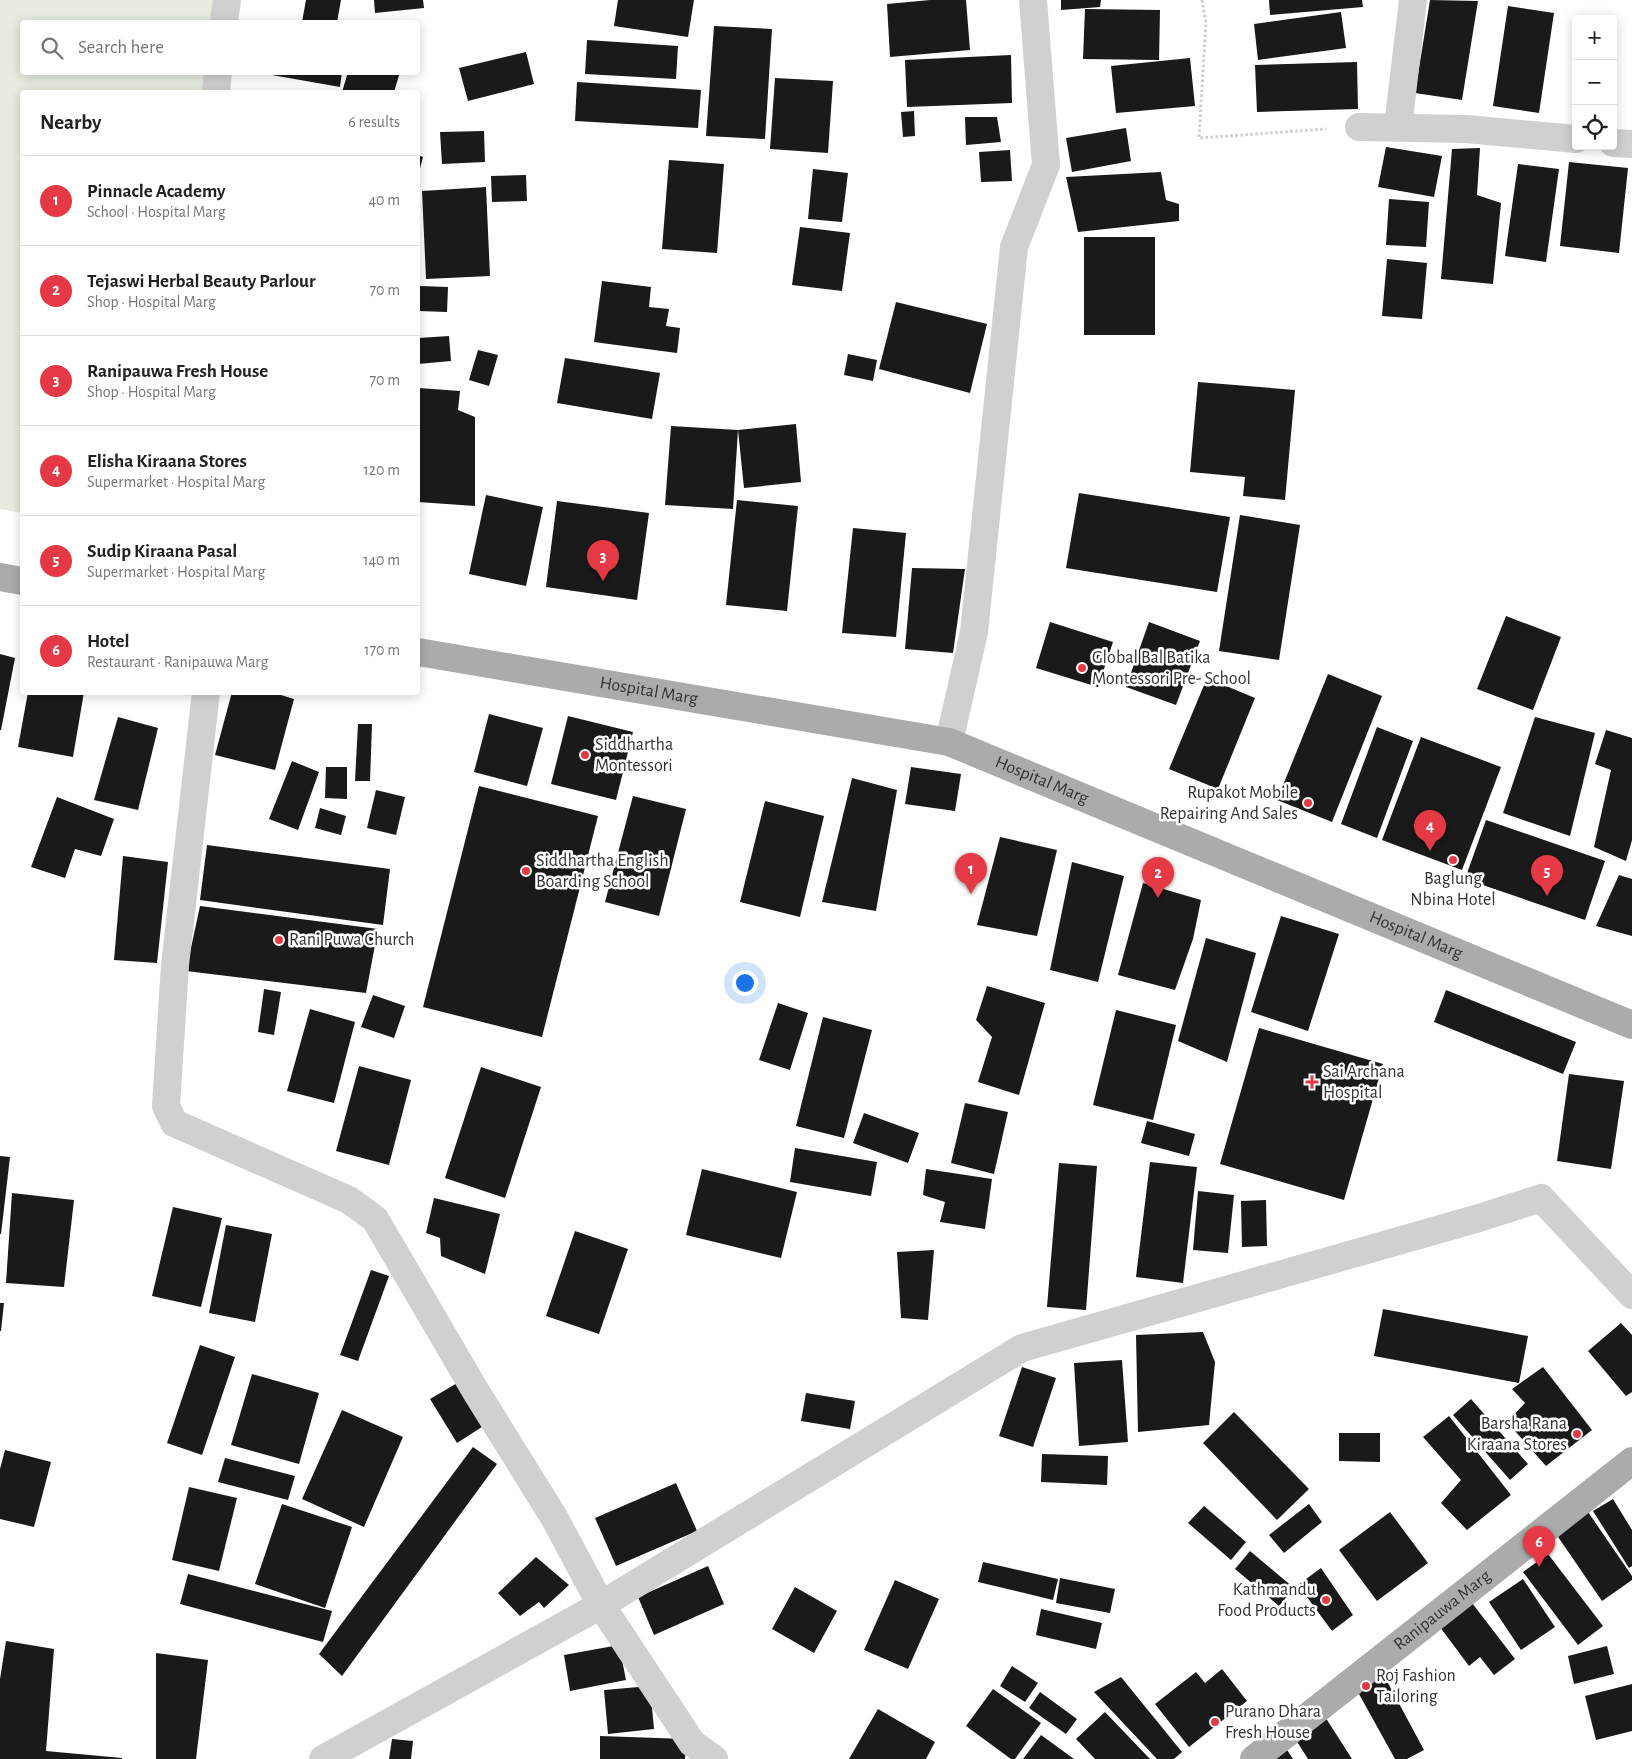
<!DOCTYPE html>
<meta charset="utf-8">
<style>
:root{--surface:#fff;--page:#f2f2f2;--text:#222;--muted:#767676;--line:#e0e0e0;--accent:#e63946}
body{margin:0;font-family:"Alegreya Sans",sans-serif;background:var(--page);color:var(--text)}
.controls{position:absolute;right:15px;top:15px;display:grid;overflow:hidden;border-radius:5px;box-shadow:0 2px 12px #0003}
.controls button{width:45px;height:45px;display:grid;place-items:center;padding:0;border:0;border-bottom:1px solid var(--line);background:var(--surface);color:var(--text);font:25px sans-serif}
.you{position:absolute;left:744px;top:982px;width:18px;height:18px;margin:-12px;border:4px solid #fff;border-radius:50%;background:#1a73e8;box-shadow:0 0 0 8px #1a73e833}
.badge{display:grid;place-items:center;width:32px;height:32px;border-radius:50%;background:var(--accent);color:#fff;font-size:16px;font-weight:700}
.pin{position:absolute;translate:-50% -41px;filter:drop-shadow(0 1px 2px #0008)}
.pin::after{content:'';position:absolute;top:26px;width:18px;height:15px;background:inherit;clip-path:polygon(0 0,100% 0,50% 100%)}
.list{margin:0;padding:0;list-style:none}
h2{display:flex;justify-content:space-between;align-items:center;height:65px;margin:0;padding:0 20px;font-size:21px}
h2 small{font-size:16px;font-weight:400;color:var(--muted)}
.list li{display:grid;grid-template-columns:32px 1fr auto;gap:15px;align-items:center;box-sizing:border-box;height:90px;padding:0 20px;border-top:1px solid var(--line)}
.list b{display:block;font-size:19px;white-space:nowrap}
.list p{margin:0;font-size:16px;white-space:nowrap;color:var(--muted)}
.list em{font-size:16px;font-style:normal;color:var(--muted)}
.icon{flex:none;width:28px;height:28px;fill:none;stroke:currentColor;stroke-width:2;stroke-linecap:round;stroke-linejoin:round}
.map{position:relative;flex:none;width:1632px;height:1759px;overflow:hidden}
.search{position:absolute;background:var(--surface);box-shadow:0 2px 12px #0003;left:20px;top:20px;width:400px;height:55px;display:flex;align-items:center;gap:12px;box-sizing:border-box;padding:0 18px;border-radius:5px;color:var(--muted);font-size:19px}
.panel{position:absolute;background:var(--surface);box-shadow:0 2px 12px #0003;left:20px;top:90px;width:400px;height:605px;border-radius:5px}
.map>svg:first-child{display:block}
</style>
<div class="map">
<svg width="1632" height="1759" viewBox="0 0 1632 1759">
<rect width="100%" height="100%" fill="#fff"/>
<path fill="#e6ecdf" d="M0,0H230L227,22H22V72L220,73L217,92H22V513L0,509Z"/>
<g fill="#1a1a1a">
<path d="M306,0H341L337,22H302Z"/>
<path d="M374,0H423L424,8L375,13Z"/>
<path d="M618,0H694L688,37L614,26Z"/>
<path d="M930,0H966L970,50L890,57L887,4Z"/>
<path d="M1061,0H1101L1100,7L1061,10Z"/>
<path d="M1269,0H1362L1363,7L1270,15Z"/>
<path d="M1430,0L1478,1L1462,100L1415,93Z"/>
<path d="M1508,6L1554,13L1539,113L1493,106Z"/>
<path d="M1085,9L1160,10L1159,60L1083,59Z"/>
<path d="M1341,12L1346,48L1258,60L1254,24Z"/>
<path d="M714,26L772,29L765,139L706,136Z"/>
<path d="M587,40L678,46L676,79L585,74Z"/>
<path d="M526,52L534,84L468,101L459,68Z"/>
<path d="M1011,55L1012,103L907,107L905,60Z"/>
<path d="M1190,58L1195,106L1116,113L1111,66Z"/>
<path d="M1357,62L1358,109L1257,112L1255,65Z"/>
<path d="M255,72H342L340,87Z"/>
<path d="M348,72H400L394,92H342Z"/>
<path d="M775,78L833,81L828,153L770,149Z"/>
<path d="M577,82L701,90L698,128L575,121Z"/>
<path d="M914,111L915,136L903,137L901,112Z"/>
<path d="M965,117H997L1001,142L966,145Z"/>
<path d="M1126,128L1131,161L1072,172L1066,138Z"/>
<path d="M484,131L485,162L442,164L440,132Z"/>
<path d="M1386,147L1442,156L1434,197L1378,187Z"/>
<path d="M1480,148L1477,195L1501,203L1493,284L1441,279L1452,149Z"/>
<path d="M1010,150L1012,181L981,182L979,152Z"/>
<path d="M418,155L423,157L418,176Z"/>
<path d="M669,160L724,164L717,253L662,249Z"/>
<path d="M1569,162L1628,168L1619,253L1560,246Z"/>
<path d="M1518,164L1559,169L1546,262L1505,256Z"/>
<path d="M813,169L848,173L842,222L808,219Z"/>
<path d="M1161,172L1166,200L1179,204V221L1078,232L1066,177Z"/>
<path d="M526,175L527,201L492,202L491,176Z"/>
<path d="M486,187L490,276L426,279L422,191Z"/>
<path d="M1389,199L1429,202L1426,247L1386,245Z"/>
<path d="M800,227L850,233L842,291L792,285Z"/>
<rect x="1084" y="237" width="71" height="98"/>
<path d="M1387,259L1427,263L1422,319L1382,316Z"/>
<path d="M602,281L651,287L649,307L669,309L666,326L680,328L677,353L594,342Z"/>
<path d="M420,286L448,287L447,312L419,311Z"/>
<path d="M896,302L987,324L970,393L879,369Z"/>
<path d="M449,336L451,361L418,364V338Z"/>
<path d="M478,350L498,355L489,386L469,380Z"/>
<path d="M848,354L877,360L873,381L844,375Z"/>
<path d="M565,358L660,373L652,419L557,403Z"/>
<path d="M1198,382L1295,390L1285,500L1243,496L1245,477L1190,472Z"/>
<path d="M419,388L460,391L458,410L475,417V506L418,502V409Z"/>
<path d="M796,424L801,482L744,488L738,430L733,509L665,505L671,426L738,430Z"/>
<path d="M1079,493L1230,517L1217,592L1066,568Z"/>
<path d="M486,495L543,507L526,586L469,574Z"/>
<path d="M737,500L798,506L787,611L726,605Z"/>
<path d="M557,501L649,513L637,600L546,587Z"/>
<path d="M1240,515L1300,525L1279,660L1219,651Z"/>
<path d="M853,528L906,533L896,637L842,633Z"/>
<path d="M912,568L965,569L953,653L905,649Z"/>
<path d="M1506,616L1561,637L1533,710L1477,689Z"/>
<path d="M1050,622L1113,642L1098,687L1036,668Z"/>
<path d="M1149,622L1200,641L1176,705L1126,687Z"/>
<path d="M0,654L15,658L1,730H0Z"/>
<path d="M1328,674L1382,696L1332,822L1277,800Z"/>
<path d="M1207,678L1255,698L1218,789L1169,769Z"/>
<path d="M28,692H84L73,757L18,747Z"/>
<path d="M232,692H271L294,699L275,770L215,755Z"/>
<path d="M489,714L543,728L527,786L474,772Z"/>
<path d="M568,716L633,732L616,800L551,784Z"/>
<path d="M118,717L158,728L138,810L94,800Z"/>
<path d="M1535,717L1595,733L1570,836L1503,813Z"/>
<path d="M358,724H372L370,781H355Z"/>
<path d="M1377,727L1413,741L1377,838L1341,824Z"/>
<path d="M1606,730L1632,738V840L1626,861L1594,847L1611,770L1595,764Z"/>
<path d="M1421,737L1501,767L1462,870L1382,840Z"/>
<path d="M292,761L319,772L298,830L269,819Z"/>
<path d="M326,767H347V799L325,798Z"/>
<path d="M911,767L961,774L955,811L905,804Z"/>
<path d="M852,778L897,790L876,911L822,902Z"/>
<path d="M479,786L598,816L542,1037L423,1007Z"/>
<path d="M376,790L405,797L396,835L367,828Z"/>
<path d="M633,796L686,809L659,916L605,902Z"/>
<path d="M57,797L114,819L101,856L75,849L65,878L31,867Z"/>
<path d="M765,801L824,816L800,917L740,902Z"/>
<path d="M320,808L346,816L341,835L315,828Z"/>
<path d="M1486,820L1605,861L1585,920L1465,879Z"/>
<path d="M1000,837L1057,850L1037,936L977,925Z"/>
<path d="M207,845L390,869L383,925L200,900Z"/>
<path d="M123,856L168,862L157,963L114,960Z"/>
<path d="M1072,862L1124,876L1098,982L1050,970Z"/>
<path d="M1619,875L1632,879V936L1596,926Z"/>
<path d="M1143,883L1201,900L1193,939L1175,990L1118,975Z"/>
<path d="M200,906L378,929L366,993L186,971Z"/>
<path d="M1281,916L1339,934L1308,1031L1251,1012Z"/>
<path d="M1206,938L1256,953L1227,1062L1178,1041Z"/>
<path d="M987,986L1045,1003L1019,1095L978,1082L992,1037L976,1020Z"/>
<path d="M264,989L281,992L274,1035L258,1032Z"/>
<path d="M1446,990L1576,1042L1563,1074L1434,1022Z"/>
<path d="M373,995L405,1006L394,1038L361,1027Z"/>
<path d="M778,1003L808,1013L790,1070L759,1060Z"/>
<path d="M310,1009L355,1022L334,1103L287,1091Z"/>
<path d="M1116,1010L1176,1025L1153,1120L1093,1105Z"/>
<path d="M823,1017L872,1030L844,1138L796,1126Z"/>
<path d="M1259,1028L1383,1064L1344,1200L1220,1164Z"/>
<path d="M359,1066L411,1080L389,1165L336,1151Z"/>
<path d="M481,1067L541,1087L505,1198L445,1178Z"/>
<path d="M1569,1074L1624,1081L1611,1169L1557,1161Z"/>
<path d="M965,1103L1008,1112L994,1174L951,1163Z"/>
<path d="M864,1113L919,1133L908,1163L853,1143Z"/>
<path d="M1147,1121L1195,1134L1189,1156L1141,1143Z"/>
<path d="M795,1148L877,1162L871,1196L790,1182Z"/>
<path d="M0,1156L10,1157L1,1234H0Z"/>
<path d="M1150,1162L1197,1167L1183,1283L1136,1277Z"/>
<path d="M1059,1163L1097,1166L1086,1310L1047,1307Z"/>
<path d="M702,1169L797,1192L781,1258L686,1235Z"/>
<path d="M926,1169L992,1179L985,1229L940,1222L945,1202L923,1195Z"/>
<path d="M1198,1191L1234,1195L1228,1253L1193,1250Z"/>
<path d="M12,1193L74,1200L64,1287L6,1283Z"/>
<path d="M434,1198L500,1214L485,1274L441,1256L440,1238L426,1233Z"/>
<path d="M1266,1200L1267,1246L1242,1247L1241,1201Z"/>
<path d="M173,1207L222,1218L201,1307L152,1296Z"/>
<path d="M226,1225L272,1234L255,1322L209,1313Z"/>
<path d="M575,1231L628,1249L599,1334L546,1316Z"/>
<path d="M934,1250L928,1320L901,1318L897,1252Z"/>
<path d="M371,1270L389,1276L358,1361L340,1355Z"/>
<path d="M0,1303H4L1,1331H0Z"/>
<path d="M1383,1309L1528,1336L1519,1383L1374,1356Z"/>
<path d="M1621,1323L1632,1335V1392L1626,1396L1588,1351Z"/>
<path d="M1203,1332L1215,1362L1209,1425L1138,1432L1136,1335Z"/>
<path d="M200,1345L235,1357L202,1455L167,1443Z"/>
<path d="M1122,1360L1128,1442L1079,1446L1074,1363Z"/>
<path d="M1022,1367L1056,1378L1033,1447L999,1436Z"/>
<path d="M1543,1367L1592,1430L1546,1466L1507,1422L1525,1403L1512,1389Z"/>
<path d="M252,1374L319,1393L299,1464L231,1445Z"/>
<path d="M459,1382L485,1425L457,1443L430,1399Z"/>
<path d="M806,1393L855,1401L850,1429L801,1421Z"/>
<path d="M1471,1399L1528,1464L1510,1480L1453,1415Z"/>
<path d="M342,1410L403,1437L364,1527L302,1499Z"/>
<path d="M1234,1412L1309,1489L1277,1520L1203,1443Z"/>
<path d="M1449,1416L1511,1495L1467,1530L1441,1503L1461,1480L1423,1437Z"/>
<path d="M1339,1433H1380V1462L1339,1461Z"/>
<path d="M473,1447L497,1464L342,1676L319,1654Z"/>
<path d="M5,1450L51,1462L34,1527L0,1519V1469Z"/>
<path d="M1042,1454L1108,1456L1107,1485L1041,1482Z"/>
<path d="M225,1458L295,1476L288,1500L218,1482Z"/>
<path d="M676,1483L697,1531L616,1566L595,1518Z"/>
<path d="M189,1487L237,1498L219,1571L172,1560Z"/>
<path d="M1613,1499L1632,1530V1566L1629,1568L1593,1511Z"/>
<path d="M282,1504L352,1527L325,1608L255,1584Z"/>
<path d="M1309,1504L1322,1522L1284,1553L1269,1535Z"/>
<path d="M1204,1506L1246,1542L1231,1560L1188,1523Z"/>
<path d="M1390,1512L1428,1563L1377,1601L1339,1550Z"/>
<path d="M1588,1512L1632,1576V1580L1602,1601L1556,1534Z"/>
<path d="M1250,1551L1294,1588L1279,1606L1235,1569Z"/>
<path d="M1548,1554L1603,1626L1578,1645L1523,1572Z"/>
<path d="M536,1557L569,1585L544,1608L539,1602L520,1616L498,1593Z"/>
<path d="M983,1562L1058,1579L1053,1600L978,1582Z"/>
<path d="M708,1566L724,1604L654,1635L638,1597Z"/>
<path d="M1321,1568L1353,1615L1332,1631L1298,1585Z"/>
<path d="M188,1574L332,1611L323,1642L180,1604Z"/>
<path d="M1060,1578L1115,1589L1110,1613L1056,1603Z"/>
<path d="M1523,1579L1555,1627L1521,1650L1489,1602Z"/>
<path d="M895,1580L939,1599L908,1669L864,1650Z"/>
<path d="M795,1587L837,1611L814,1653L772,1629Z"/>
<path d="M1469,1599L1515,1659L1494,1675L1480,1657L1469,1666L1437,1623Z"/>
<path d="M1041,1609L1102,1623L1096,1649L1036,1635Z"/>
<path d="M6,1641L54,1649L46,1751L122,1758V1759H0V1679Z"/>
<path d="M619,1645L626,1680L570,1691L564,1655Z"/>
<path d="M1607,1646L1614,1674L1574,1684L1568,1656Z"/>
<path d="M156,1653L208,1660L196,1759H156Z"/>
<path d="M1012,1666L1038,1683L1025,1702L1000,1686Z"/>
<path d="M1222,1669L1247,1701L1189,1747L1155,1704L1196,1672L1205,1683Z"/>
<path d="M1381,1670L1424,1750L1407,1759H1395L1354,1685Z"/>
<path d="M1121,1677L1182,1752L1174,1759H1157L1094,1692Z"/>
<path d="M1632,1684V1731L1596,1740L1585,1696Z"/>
<path d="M650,1686L654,1729L608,1734L604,1690Z"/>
<path d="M993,1689L1041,1723L1015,1759H1011L966,1726Z"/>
<path d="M1040,1692L1077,1719L1066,1734L1029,1708Z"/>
<path d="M878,1709L935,1742L926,1759H849Z"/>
<path d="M1105,1712L1150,1759H1095L1076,1739Z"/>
<path d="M1322,1712L1352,1759H1308L1291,1732Z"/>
<path d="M1041,1735L1074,1759H1023Z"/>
<path d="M600,1736L686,1739L685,1759H600Z"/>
<path d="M392,1739L413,1741L411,1759H389Z"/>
<path d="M1283,1744L1293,1759H1263Z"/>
</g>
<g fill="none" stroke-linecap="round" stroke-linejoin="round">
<path stroke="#cdcdcd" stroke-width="3" stroke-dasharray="2.5 2.5" stroke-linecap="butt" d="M1202,0L1206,23L1199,138L1326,129"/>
<g stroke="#d0d0d0" stroke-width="28">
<path d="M224,22L227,0"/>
<path d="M216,92L218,72"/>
<path d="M1359,127L1466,129L1576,139"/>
<path d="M1398,127L1413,0"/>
<path d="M1613,143L1632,144"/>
<path d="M206,692L175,965L166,1106L174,1123L349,1200L375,1219L475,1390L555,1519L601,1605L692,1743L714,1759"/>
<path d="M949,742L974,632L1014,247L1046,165L1033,0"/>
<path d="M323,1759L601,1605L1022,1348L1479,1218L1541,1198L1632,1295"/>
</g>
<g stroke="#ababab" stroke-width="28">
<path d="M0,577L22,581"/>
<path id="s1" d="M418,652L949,742L1632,1025"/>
<path id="s2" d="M1254,1759L1632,1461"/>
</g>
</g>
<g fill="#e63946" stroke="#fff" stroke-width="2">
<circle cx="1082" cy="668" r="5"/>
<circle cx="585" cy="755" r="5"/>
<circle cx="1308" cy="803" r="5"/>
<circle cx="1453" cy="860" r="5"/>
<circle cx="526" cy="871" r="5"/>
<circle cx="279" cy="940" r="5"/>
<path d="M1309.5 1074.5h5v5h5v5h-5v5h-5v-5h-5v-5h5z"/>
<circle cx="1577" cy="1434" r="5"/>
<circle cx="1326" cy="1600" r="5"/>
<circle cx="1366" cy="1686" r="5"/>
<circle cx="1215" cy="1722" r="5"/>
</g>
<g text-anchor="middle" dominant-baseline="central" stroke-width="5" stroke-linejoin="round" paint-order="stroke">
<g font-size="18" fill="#333" stroke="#fff" text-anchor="start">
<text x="1092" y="658">Global Bal Batika<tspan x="1092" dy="21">Montessori Pre- School</tspan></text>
<text x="595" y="745">Siddhartha<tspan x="595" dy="21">Montessori</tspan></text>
<text x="1298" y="793" text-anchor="end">Rupakot Mobile<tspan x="1298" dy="21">Repairing And Sales</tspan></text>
<text x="536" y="861">Siddhartha English<tspan x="536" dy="21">Boarding School</tspan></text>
<text x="1453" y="879" text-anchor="middle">Baglung<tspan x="1453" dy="21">Nbina Hotel</tspan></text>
<text x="289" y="940">Rani Puwa Church</text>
<text x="1323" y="1072">Sai Archana<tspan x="1323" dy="21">Hospital</tspan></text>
<text x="1567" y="1424" text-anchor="end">Barsha Rana<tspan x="1567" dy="21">Kiraana Stores</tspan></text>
<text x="1316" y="1590" text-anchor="end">Kathmandu<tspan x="1316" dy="21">Food Products</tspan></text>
<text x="1376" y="1676">Roj Fashion<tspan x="1376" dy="21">Tailoring</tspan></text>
<text x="1225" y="1712">Purano Dhara<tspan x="1225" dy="21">Fresh House</tspan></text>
</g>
<g font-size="18" fill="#333" stroke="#fff">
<text stroke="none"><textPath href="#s1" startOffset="234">Hospital Marg</textPath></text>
<text stroke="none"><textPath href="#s1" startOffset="639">Hospital Marg</textPath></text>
<text stroke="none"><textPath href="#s1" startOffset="1044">Hospital Marg</textPath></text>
<text stroke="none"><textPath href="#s2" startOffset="240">Ranipauwa Marg</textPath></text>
</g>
</g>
</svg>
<div class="controls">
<button>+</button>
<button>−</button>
<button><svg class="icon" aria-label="locate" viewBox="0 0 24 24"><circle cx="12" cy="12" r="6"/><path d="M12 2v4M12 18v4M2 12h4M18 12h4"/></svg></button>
</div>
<div class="you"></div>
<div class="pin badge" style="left:971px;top:894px">1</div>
<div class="pin badge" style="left:1158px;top:898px">2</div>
<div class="pin badge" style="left:603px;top:581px">3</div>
<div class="pin badge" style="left:1430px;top:851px">4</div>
<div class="pin badge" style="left:1547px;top:896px">5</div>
<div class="pin badge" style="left:1539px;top:1567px">6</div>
<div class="search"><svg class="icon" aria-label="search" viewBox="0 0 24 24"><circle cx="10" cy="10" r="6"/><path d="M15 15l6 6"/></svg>Search here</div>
<section class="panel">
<h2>Nearby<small>6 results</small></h2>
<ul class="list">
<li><span class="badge">1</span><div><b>Pinnacle Academy</b><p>School · Hospital Marg</p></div><em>40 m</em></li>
<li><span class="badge">2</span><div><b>Tejaswi Herbal Beauty Parlour</b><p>Shop · Hospital Marg</p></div><em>70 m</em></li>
<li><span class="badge">3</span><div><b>Ranipauwa Fresh House</b><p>Shop · Hospital Marg</p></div><em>70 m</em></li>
<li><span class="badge">4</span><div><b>Elisha Kiraana Stores</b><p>Supermarket · Hospital Marg</p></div><em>120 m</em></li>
<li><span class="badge">5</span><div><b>Sudip Kiraana Pasal</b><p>Supermarket · Hospital Marg</p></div><em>140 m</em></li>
<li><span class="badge">6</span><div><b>Hotel</b><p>Restaurant · Ranipauwa Marg</p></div><em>170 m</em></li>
</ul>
</section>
</div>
